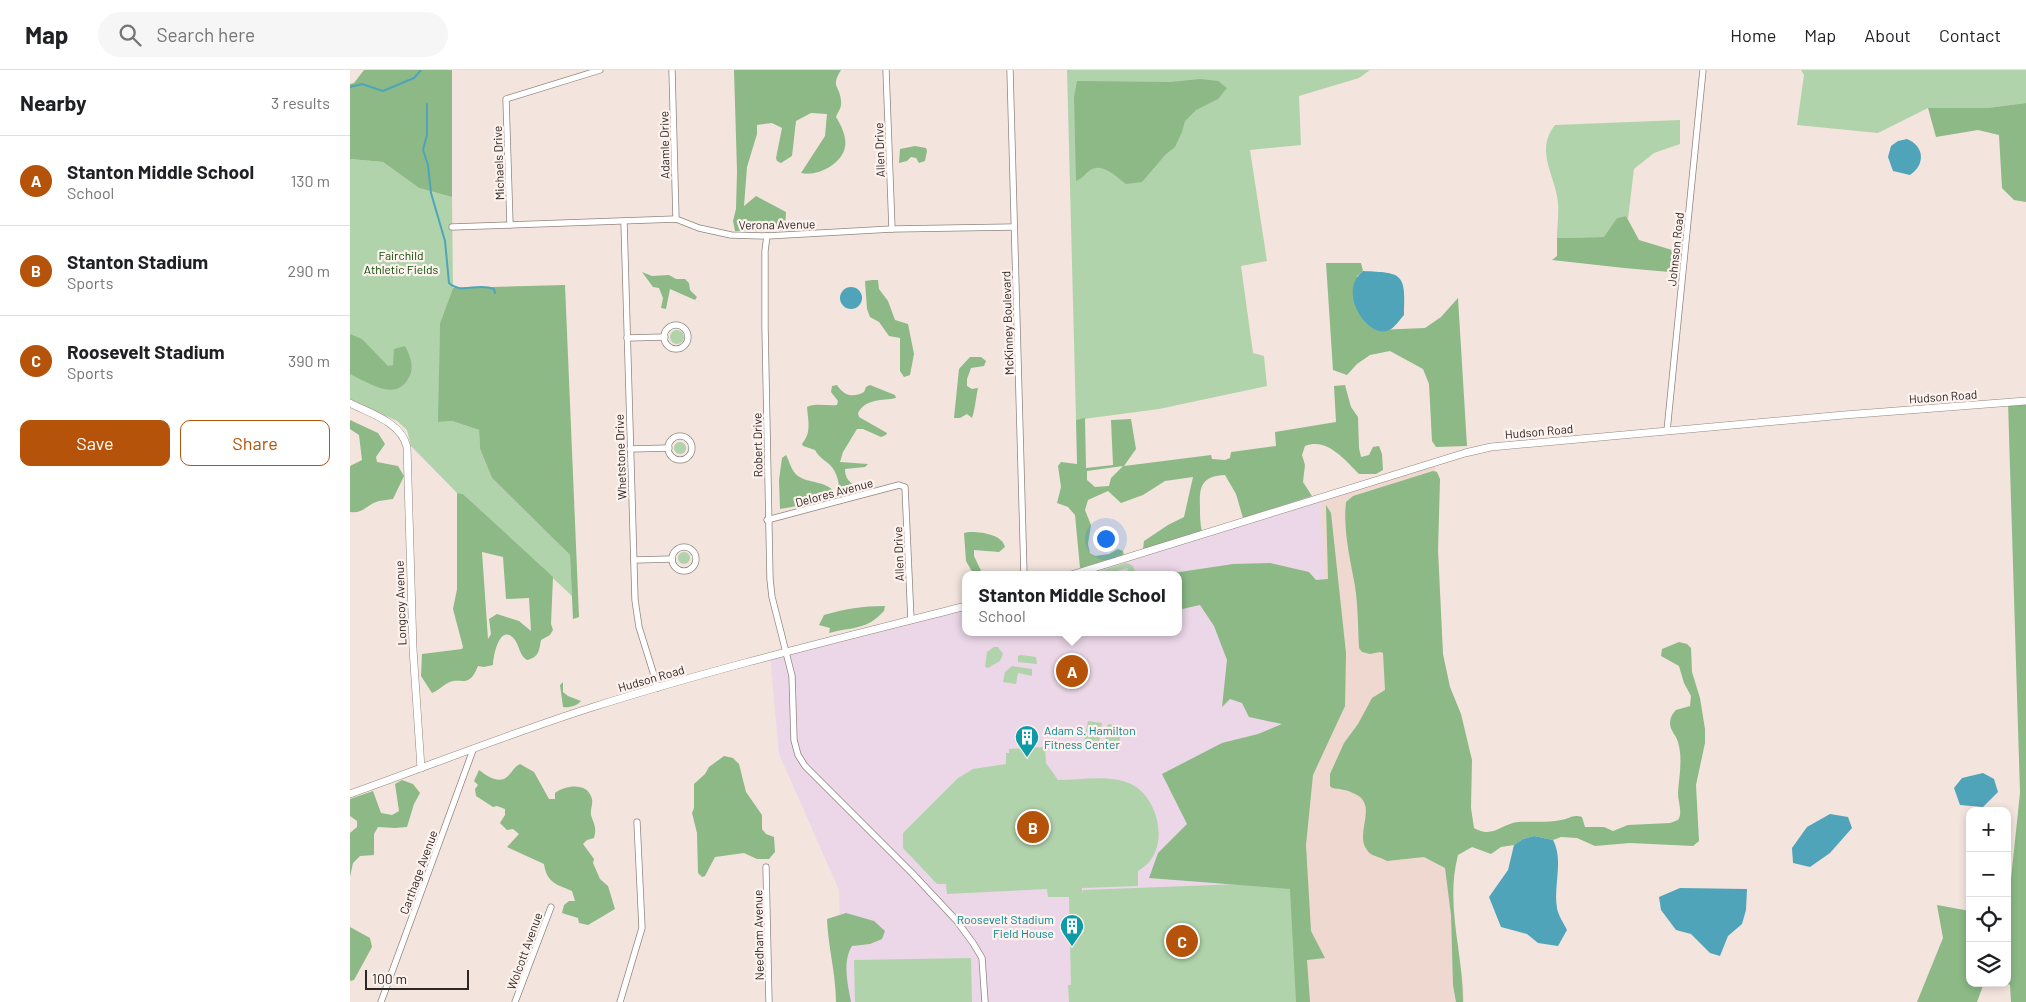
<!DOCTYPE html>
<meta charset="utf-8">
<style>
:root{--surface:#fff;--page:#f6f6f6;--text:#202124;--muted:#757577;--line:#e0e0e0;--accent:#b45309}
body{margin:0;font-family:Barlow,sans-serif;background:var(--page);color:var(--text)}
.controls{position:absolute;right:15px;bottom:15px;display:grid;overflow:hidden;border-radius:10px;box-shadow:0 2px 8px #0003}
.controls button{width:45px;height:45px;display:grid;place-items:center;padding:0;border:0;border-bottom:1px solid var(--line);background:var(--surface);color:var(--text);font:25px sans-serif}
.scale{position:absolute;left:15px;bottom:12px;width:104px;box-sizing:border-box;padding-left:5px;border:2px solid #2c2725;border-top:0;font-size:14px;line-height:18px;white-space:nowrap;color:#2c2725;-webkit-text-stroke:4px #fef2ee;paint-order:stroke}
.you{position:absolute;left:755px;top:468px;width:18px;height:18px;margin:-12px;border:4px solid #fff;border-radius:50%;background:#1a73e8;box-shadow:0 0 0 8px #1a73e833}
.badge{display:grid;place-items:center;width:32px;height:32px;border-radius:50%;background:var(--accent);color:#fff;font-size:16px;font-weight:700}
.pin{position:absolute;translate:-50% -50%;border:2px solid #fff;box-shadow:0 1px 5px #0006}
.popup{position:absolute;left:612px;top:501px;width:220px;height:65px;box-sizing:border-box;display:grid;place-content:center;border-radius:10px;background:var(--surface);filter:drop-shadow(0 1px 4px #0005);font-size:16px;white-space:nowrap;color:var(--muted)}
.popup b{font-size:19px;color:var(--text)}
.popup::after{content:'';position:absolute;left:50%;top:100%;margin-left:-10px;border:10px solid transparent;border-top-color:var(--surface)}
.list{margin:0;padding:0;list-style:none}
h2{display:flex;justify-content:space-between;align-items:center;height:65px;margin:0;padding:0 20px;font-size:21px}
h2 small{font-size:16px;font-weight:400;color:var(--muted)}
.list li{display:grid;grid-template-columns:32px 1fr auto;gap:15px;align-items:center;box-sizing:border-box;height:90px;padding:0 20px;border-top:1px solid var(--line)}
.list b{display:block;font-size:19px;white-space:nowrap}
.list p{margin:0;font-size:16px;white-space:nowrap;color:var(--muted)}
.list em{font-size:16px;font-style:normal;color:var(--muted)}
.actions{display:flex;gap:10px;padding:15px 20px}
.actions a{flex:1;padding:11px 0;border:1px solid var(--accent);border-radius:10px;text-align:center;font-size:18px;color:var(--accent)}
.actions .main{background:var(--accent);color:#fff}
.icon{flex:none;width:28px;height:28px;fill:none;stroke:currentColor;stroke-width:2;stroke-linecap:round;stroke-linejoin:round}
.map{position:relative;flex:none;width:1676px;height:932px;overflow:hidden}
header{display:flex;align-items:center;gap:30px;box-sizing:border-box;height:70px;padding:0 25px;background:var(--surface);border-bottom:1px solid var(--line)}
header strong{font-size:24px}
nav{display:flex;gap:28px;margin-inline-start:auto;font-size:18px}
.search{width:350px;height:45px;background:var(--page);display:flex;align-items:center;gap:12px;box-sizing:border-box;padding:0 18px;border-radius:28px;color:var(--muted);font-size:19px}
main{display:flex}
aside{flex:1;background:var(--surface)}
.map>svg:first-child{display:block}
</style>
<header>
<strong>Map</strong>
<div class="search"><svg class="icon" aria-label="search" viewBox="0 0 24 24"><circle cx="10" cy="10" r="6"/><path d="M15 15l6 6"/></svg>Search here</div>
<nav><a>Home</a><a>Map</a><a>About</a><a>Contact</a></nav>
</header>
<main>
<aside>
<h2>Nearby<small>3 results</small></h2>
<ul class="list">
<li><span class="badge">A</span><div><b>Stanton Middle School</b><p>School</p></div><em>130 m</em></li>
<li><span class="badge">B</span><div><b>Stanton Stadium</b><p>Sports</p></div><em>290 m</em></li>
<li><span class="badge">C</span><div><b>Roosevelt Stadium</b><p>Sports</p></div><em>390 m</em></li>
</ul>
<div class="actions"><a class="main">Save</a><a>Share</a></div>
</aside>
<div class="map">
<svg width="1676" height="932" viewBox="0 0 1676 932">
<rect width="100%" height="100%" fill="#f3e5de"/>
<path fill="#eed8cf" d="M1085,395L1103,840L1107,876L1113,911L1114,932H950L955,678L980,623L971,430Z"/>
<path fill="#ebd7e7" d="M971,428L980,623L955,679L950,932H492L489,820L429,684L420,586L616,535V562H828V505H721Z"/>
<g fill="#b1d3ac">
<path d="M717,0H1020L1009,8L949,26L951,75L900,80L917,191L891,196L903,283L914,286L917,316L809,339L726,350Z"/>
<path d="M1451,0H1676V33L1637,38H1578L1528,63L1447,55L1454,5Z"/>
<path d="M1330,50V74L1304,83L1284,99L1278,149L1276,146L1267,148L1255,167L1207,168C1207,157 1209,144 1208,133C1206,106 1184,81 1205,55Z"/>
<path d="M0,89L33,92L69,118L102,127L103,218L90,253L89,352L102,351L129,360L130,379L142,408L220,485L222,526L113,424L107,423L61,376L57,360L47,351L0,329Z"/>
<circle cx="327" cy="267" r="7"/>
<circle cx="330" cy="378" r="6"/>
<circle cx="334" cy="488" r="6"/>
<path d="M776,493C783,495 785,497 785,505H776L778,498L753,505H737Z"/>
<path d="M644,577H648L653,584L650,591L638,598L635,597L637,582Z"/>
<path d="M671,585L686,587L687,594L668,592V586Z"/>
<path d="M662,596L682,599V606L668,603L666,614L653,612L655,602Z"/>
<path d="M738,651L752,653L748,680L733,677Z"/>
<path d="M758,654L772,656L768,682L754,680Z"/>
<path d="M695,677L696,693L708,710C730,710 760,704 781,714C806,726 818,768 800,791C797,795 792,798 788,801V816L732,818V823L733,820L944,812L946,932H719L718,915H721L719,827H698L697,819L597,824L596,814H587L553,778V763L608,708L623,699L656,694V683H659V679Z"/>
<path d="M621,888L622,932H505L504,890Z"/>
</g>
<g fill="#8cb986" fill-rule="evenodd">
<path d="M14,0H102V127L69,118L33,92L0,89V14L4,13Z"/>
<path d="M384,0H491C480,18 490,15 491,31C492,38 488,41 486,47C491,55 497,67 495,77C492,94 467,107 451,103L475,66L477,44L461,43L446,51L442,86L431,93L427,91L426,88L432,58L422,53L407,55V64L397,97L394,136L406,126L436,142L435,160L385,161L383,151L386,139L387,101Z"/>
<path d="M850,9L868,11L877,18L868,29L846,40L835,51L832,62L825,77L816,84L792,112L776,114C766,107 752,91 739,101C734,105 733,108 726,111L724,27L727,11L821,12Z"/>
<path d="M1676,33V132L1664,130L1652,118L1649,65L1628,60L1586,67L1578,38H1637Z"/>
<path d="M565,76L576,78L577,81L575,91L569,93L566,88L561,87L557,91L549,93L550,79Z"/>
<path d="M1276,146L1289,170L1332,183L1331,203L1274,198L1202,190L1207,186V168L1254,167L1267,148Z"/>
<path d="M976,193H1011L1013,201L1007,206L1026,260L1075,258L1091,247L1108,228L1117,376L1086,377L1082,371L1079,314L1073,299L1040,281L1020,285L1007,294L997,305L983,300Z"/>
<path d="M292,202L302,206L319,205L326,209H335L339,213L340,220L347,227L345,230L320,219L316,239L311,238L313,228L309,218L303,217Z"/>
<path d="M522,210H528L529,219L538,231L545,250L558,254L564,284L560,305L554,307L550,301V268L539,266L529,252L520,247L517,239L515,211Z"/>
<path d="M215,215L229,547L223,549L220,485L142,408L130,379L129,360L102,351L88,352L90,253L103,218Z"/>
<path d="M0,264L12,269L38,296L43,295L44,279L55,276C61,287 65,299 58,309C45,332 17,312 0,304Z"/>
<path d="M620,287H631L636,291L634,296L621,298L617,309V316L622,319L628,318C626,327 625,340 622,348L617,344L610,348H604L609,299Z"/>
<path d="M487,315C494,326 503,328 514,322L516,317L520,315L545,325L546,328C532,331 516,328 508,343L509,347L537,363L536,365L531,367L513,359H507L493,382L490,392L518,394L515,397L495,399C495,407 498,411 505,416L504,421L492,426L490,425C489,414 488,402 479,394C473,389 469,387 465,380L453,376L452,374C462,362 458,351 457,337C465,333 477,336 487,335L488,331L481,322L482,316Z"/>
<path d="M995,315L1001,337L1008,347L1009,378L1011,387L1019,385L1023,377L1029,376L1032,384L1033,400L1026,404H1009C995,390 977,367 955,376L952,385L955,395L953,412L962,426L893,448L886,424L875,405C852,406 849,416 850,437C850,446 850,453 852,462L793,479L794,471L818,455L834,447L843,407L815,411L793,425L771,433L758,421L738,430L735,440L741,455L738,474L740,483L745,486L759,484L768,479L773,481L774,485L730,498L725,445L718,437L707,433L711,417L708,396L711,392L727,394L726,350L735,348L736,398L763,395L761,350L781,349L786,379L774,396L861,385L862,389L875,390L880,388L881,382L926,376L925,362L986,352L984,316ZM773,396L761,408L759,416L745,417L737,410V401Z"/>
<path d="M1658,332L1676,333V932H1661L1660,915L1655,913H1657V847L1670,723Z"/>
<path d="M0,350L28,363L35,374L26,387L27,392L48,396L54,406L43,429C38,430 31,430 26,432C16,436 12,444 0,442V396L12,390L9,365L0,359Z"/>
<path d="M436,385C440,392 441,401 448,406C459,414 476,410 485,423C473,431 444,437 430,439L429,410L432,388Z"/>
<path d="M1083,401L1087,402L1090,409L1088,481L1093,584L1100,617L1111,644L1122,690L1121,738L1124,758C1142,769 1151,754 1168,752C1182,751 1196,753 1211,750C1220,749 1222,744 1232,747L1235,757H1254L1263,761L1278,755L1320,753L1328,750C1333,743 1328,732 1328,723C1329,706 1333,689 1328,672C1326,665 1321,662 1320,654C1320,648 1322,644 1326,640L1340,636L1341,626L1334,613L1329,596L1311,586L1312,579L1329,572L1337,574L1341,578L1342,602L1350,628L1355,659V673L1346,715L1349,771L1343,776L1280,773L1245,776L1227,768L1211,767L1203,770L1184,766L1173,769L1164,775L1151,777L1141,784L1122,777L1108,785C1095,835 1113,881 1113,932H1106L1103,915L1101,845L1095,798L1074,787L1037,791C1030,786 1021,787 1017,780C1004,763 1029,735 1005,724C998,720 990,719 982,718L980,716V704L994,673L1008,654L1022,628L1035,620L1033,583L1030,582L1020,584L1012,582L1009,578C1008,557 1008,536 1005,516C1000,488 993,461 996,432L1003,426Z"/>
<path d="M107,423L113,424L203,507L201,554L203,560L200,565L191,570C189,581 189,587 177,590C169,585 170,577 165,570C150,551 143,586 143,595L134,597L128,596C118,621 111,605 96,614C91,617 87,621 82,623L71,606L72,584L112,579L113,577L103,539L107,519ZM132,482L153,487L156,529L179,528L181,561L169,551L147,544L139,549L141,564L138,569Z"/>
<path d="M976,435L981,443L996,583L995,636L963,705L956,775L961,861L975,888L957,890L960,932H946L940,819L799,808L808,783L837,754L812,704L872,673L908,664L932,654L899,647L892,633L880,629L872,637L877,590L864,556L850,535L828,540V505H810L883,494L920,493L959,502L966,510L978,509Z"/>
<path d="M619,462C631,462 652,464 655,477L649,482L624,480V486L633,505H624L616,491L614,463Z"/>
<path d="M535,536L534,541C530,545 526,549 521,552C510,559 492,559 479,563L480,558L469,555L474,545C494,539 513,536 535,536Z"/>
<path d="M213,612V622L218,626L231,631C227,636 219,638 213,637L210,615Z"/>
<path d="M374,686L383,688L389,694L396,722L412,745V759L416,764L424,767L425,782L419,789H407L394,783L365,787L355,806L352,807L348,803L347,763L342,743L344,738V714L355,704L359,697Z"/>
<path d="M170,694L184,702L199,729H205V723C216,715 238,712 242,729C243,735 240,740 241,745C244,755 247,757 244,768L237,770L233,774L244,789L243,793L250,809L258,816L265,839L238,855L229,853L228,848L212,843L214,835L219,831H225L222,821C206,814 197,813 194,794L157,777L169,764L163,759L157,760L150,753L155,745V739L147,736L143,737L126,726L125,719L128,715L124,711L129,700C137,706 149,715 158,706C163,701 164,697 170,694Z"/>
<path d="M52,710L63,714L70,723L64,734L57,757L45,758L28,757L24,764V785L10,786L3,793L0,807V763L7,757V751L0,746V729L23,721L31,743L42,745L49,741L45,714Z"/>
<path d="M1587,835L1620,841V913H1634L1627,932H1567L1593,868Z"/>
<path d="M496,843L524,851L535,861L532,869L520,874L502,876C492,892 498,914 501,932H486C486,904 478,877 477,849Z"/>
<path d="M0,857L20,868L22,877L4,910L0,911Z"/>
</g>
<g fill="#4fa4b9">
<path d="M1557,69C1574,76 1576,94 1560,105L1543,101L1538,87L1541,76L1548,71Z"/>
<path d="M1013,201C1052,203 1056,202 1054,245C1050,249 1046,256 1041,259C1021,273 985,223 1013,201Z"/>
<circle cx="501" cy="228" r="11"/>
<path d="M1633,703L1644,709L1648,722L1633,737L1610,735L1604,718L1612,708Z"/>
<path d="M1480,744L1498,747L1502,758L1480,783L1460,797L1443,793L1442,778L1457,757Z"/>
<path d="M1184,766L1203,770C1214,791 1203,816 1207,838C1208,845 1214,854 1217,860L1208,876L1188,873L1177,864L1151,857L1139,827L1158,800L1164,775L1173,769Z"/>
<path d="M1330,818L1397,819L1396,840L1392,854L1378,866L1370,886L1360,883L1341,864L1326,860L1311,840L1309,827Z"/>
</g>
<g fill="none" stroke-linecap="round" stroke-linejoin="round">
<g stroke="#4fa4b9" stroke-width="2">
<path d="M0,17L12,14L33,21L64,8L71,0"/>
<path d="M77,34V65L73,80L78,95L81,123L95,171L99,213C112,225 127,212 144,219L145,223"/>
</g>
<g stroke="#91857f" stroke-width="7">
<g id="minor">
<path d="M322,0L326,149"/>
<path d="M536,0L542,159"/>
<path d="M660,0L674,505"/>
<path d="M274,152L285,530L289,557L308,618"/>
<path d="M160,155L156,29L250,0"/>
<path d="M102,157L326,149L349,158L381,165L417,166L542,159L664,157"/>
<path d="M417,166L415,181V256L420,509L422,527L442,606L444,670L448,685L455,696L563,804L606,850L623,873L632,888L635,932"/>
<circle cx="326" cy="267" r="12"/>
<path d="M277,268L315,267"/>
<path d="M1317,361L1353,0"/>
<circle cx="330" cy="378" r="12"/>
<path d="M280,379L319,378"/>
<path d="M417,450L549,415L555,417L561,550"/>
<circle cx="334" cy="489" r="12"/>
<path d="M284,490L322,489"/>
<path d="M416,797L419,932"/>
<path d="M31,932L123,680"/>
<path d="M165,932L201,837"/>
<path d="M270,932L292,858L287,752"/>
</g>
</g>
<g stroke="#91857f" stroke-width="8">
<g id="tertiary">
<path d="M0,333C21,344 51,352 57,377L63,579L71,698"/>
<path d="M721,505L1115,383L1141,377L1494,345L1676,331"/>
<path d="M0,724C81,695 161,663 243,637C366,598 491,568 616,536"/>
</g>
</g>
<use href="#minor" stroke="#fff" stroke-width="5.5"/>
<use href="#tertiary" stroke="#fff" stroke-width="7"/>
</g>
<defs>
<g id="building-pin" transform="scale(1.25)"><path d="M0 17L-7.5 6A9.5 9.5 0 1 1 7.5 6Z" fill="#0f9aa8" stroke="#fef2ee"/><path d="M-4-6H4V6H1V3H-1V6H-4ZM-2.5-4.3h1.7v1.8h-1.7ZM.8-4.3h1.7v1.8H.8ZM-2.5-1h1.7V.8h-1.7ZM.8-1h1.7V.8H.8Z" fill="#fff"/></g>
</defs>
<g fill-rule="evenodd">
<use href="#building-pin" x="677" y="667"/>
<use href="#building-pin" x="722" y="856"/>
</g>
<g text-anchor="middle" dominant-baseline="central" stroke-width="4.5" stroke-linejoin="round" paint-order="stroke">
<g font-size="12" fill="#2c2725" stroke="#fef2ee">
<text transform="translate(314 75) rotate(-91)">Adamle Drive</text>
<text transform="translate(529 80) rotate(-92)">Allen Drive</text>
<text transform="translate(148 93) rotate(-92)">Michaels Drive</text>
<text transform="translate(427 154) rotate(-1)">Verona Avenue</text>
<text transform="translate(1325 179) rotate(-84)">Johnson Road</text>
<text transform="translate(657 253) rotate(-92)">McKinney Boulevard</text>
<text transform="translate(1593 326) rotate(-4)">Hudson Road</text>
<text transform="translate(1189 361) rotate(-5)">Hudson Road</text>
<text transform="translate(407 375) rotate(-91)">Robert Drive</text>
<text transform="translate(270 387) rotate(-92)">Whetstone Drive</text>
<text transform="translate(484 422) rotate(-15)">Delores Avenue</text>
<text transform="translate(548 484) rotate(-92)">Allen Drive</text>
<text transform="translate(50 533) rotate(-92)">Longcoy Avenue</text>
<text transform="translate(301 608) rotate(-16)">Hudson Road</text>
<text transform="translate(68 802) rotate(-70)">Carthage Avenue</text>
<text transform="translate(408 865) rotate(-91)">Needham Avenue</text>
<text transform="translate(174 881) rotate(-70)">Wolcott Avenue</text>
</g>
<g font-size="12" fill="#0d4d05" stroke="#fef2ee">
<text x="51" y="185">Fairchild<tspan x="51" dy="14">Athletic Fields</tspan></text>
</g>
<g font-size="12" fill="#0d838f" stroke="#fef2ee" text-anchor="start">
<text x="694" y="660">Adam S. Hamilton<tspan x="694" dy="14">Fitness Center</tspan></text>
<text x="704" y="849" text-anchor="end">Roosevelt Stadium<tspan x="704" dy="14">Field House</tspan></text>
</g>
</g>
</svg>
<div class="controls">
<button>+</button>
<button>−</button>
<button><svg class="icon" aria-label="locate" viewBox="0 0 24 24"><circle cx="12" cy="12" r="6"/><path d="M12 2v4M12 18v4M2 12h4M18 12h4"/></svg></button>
<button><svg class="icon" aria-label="layers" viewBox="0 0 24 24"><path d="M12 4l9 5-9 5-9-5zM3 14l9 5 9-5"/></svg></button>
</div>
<div class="scale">100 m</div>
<div class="you"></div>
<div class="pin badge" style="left:722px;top:601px">A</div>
<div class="popup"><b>Stanton Middle School</b>School</div>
<div class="pin badge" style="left:683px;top:757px">B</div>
<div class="pin badge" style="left:832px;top:871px">C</div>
</div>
</main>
